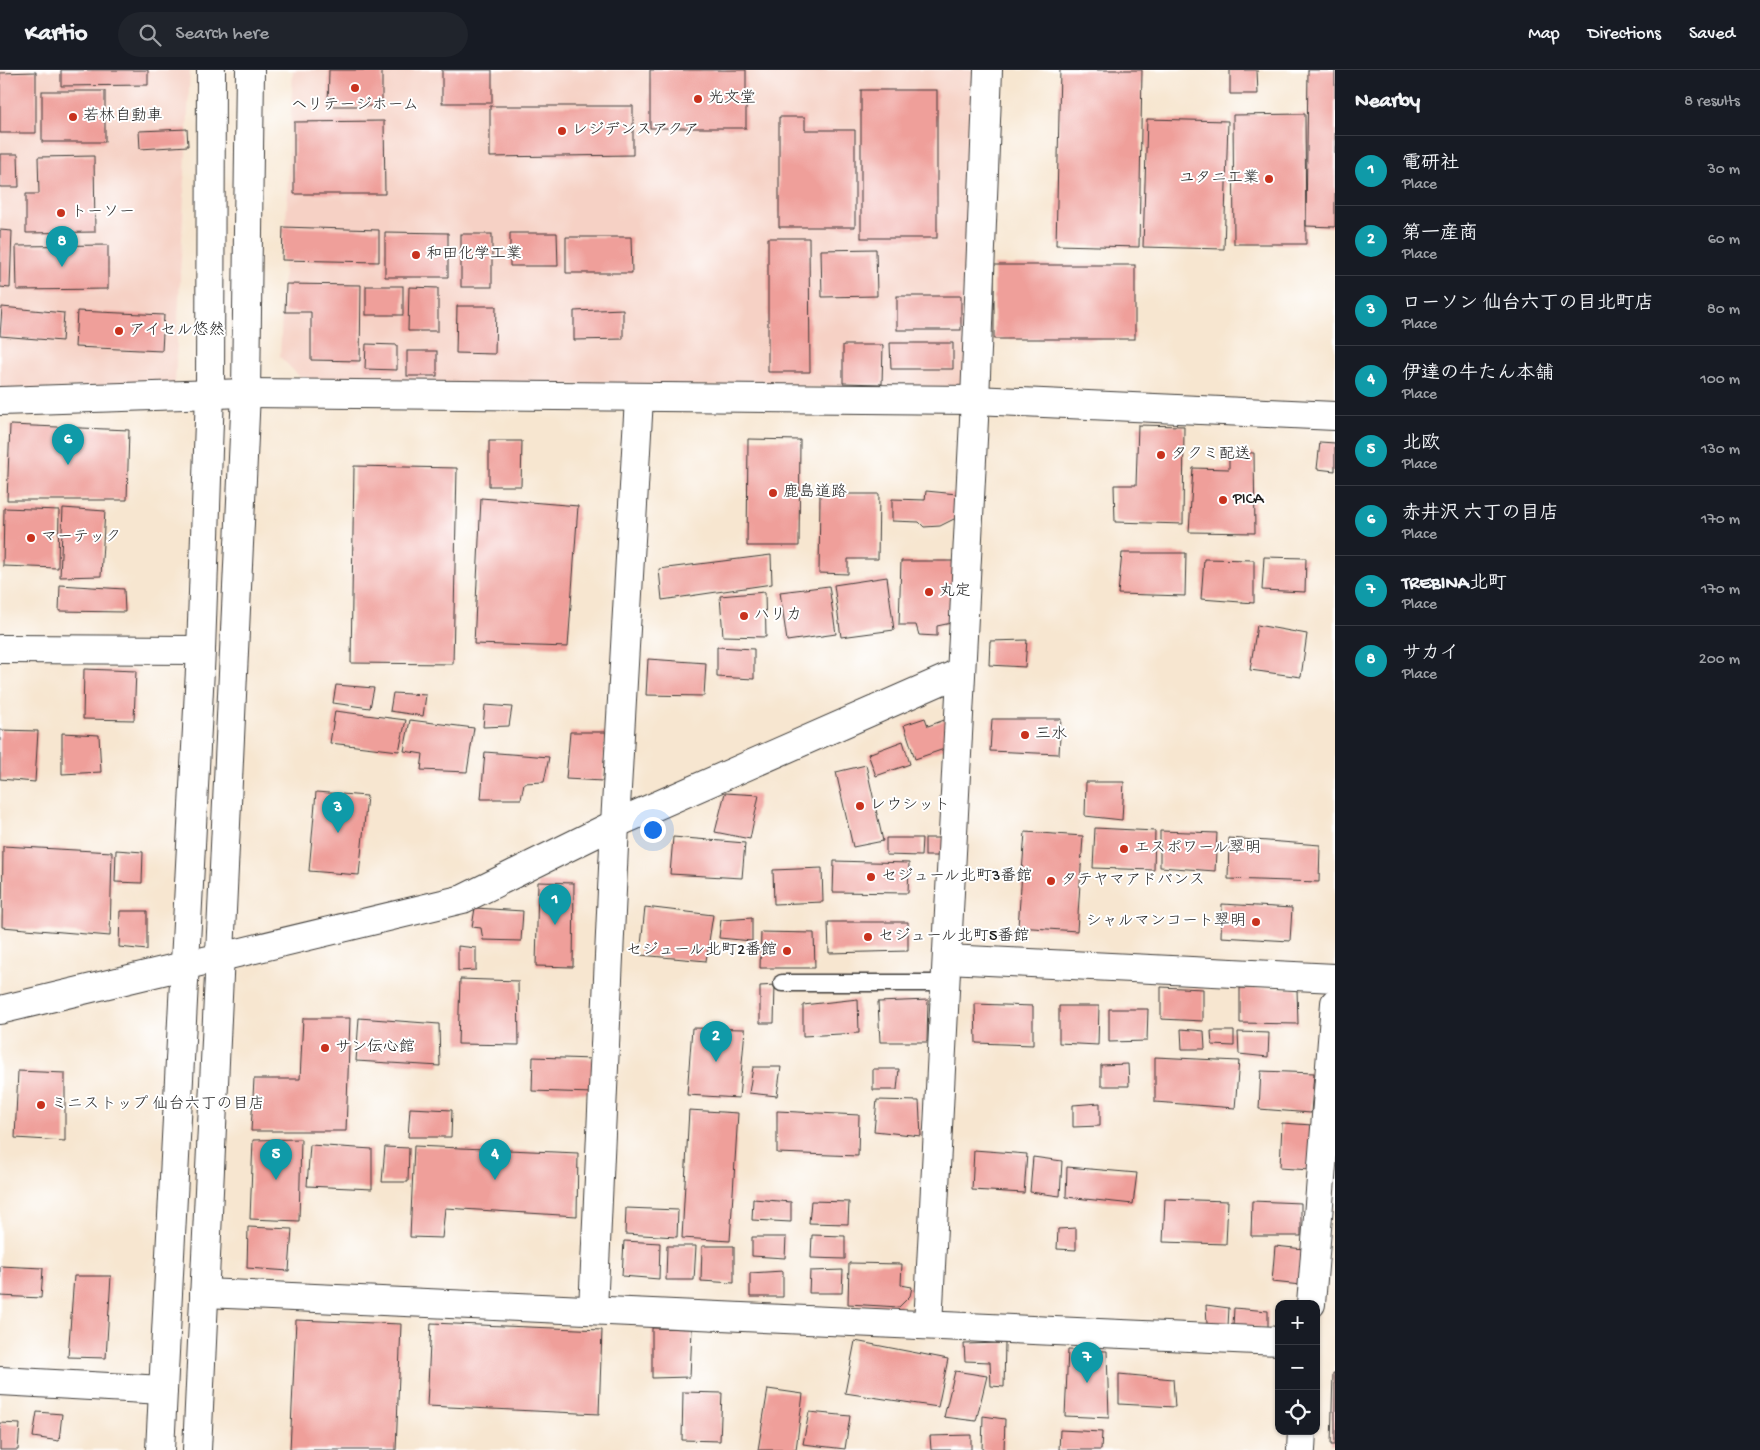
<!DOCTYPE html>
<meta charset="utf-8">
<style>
:root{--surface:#171b24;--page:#20242c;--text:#f1f3f6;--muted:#9ea1a6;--line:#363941;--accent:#b45309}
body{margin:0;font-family:"Gochi Hand","Klee One",sans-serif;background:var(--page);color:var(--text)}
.controls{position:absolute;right:15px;bottom:15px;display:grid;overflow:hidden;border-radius:10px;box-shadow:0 1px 4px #0004}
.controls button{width:45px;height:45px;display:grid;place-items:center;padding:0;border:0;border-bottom:1px solid var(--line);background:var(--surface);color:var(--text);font:25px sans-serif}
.you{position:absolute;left:652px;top:759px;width:18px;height:18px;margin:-12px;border:4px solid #fff;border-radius:50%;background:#1a73e8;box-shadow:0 0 0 8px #1a73e833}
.badge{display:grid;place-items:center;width:32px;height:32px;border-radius:50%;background:var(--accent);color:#fff;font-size:16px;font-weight:700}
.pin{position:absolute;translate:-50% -41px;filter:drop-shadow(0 1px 2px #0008)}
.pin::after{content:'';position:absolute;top:26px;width:18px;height:15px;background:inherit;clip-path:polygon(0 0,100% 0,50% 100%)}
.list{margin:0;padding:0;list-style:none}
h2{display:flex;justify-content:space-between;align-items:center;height:65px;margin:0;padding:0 20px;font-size:21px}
h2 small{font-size:16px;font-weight:400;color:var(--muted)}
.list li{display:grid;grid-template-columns:32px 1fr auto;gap:15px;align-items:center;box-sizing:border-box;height:70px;padding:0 20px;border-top:1px solid var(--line)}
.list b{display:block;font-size:19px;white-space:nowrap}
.list p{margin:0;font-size:16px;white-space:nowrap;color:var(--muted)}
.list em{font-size:16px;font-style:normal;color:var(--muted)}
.icon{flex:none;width:28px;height:28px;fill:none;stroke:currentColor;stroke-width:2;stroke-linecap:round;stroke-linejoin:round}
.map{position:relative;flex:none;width:1335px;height:1380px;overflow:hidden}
header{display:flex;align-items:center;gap:30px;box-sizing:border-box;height:70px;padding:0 25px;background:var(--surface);border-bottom:1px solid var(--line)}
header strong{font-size:24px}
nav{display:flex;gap:28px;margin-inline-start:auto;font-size:18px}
.search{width:350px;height:45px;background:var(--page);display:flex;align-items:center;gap:12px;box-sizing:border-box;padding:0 18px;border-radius:28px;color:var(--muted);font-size:19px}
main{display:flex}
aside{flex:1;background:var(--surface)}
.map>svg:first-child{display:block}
</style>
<header>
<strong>Kartio</strong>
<div class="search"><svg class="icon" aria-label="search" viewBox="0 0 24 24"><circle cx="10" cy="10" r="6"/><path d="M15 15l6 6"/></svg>Search here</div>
<nav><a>Map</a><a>Directions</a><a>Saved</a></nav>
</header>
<main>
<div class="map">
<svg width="1335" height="1380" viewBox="0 0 1335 1380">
<rect width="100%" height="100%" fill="#fff"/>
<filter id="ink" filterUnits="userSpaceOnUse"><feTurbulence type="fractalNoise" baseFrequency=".02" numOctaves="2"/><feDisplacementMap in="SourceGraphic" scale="10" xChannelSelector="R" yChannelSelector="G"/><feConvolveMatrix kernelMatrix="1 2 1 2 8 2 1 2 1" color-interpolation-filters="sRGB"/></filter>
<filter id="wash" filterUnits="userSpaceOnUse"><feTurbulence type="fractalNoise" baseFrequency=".0096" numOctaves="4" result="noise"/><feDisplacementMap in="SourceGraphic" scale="20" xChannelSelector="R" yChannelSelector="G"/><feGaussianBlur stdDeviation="1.12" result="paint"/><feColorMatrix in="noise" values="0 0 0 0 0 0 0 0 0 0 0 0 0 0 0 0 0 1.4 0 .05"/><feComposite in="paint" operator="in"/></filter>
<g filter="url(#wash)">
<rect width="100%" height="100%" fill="#f7e6d0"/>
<g fill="#f6d1c5">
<path d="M0,0H190L175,313L0,321Z"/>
<path d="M293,0H977L967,319L305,312L280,287Z"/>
</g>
<g id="blocks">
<g fill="#ef9f9a">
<path d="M61,0H148V15L61,16Z"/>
<path d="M329,0H382V36H328Z"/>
<rect x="442" y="0" width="50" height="33"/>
<rect x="650" y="0" width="96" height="58"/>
<path d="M1060,0H1142L1139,177L1056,175Z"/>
<path d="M1230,0H1257L1258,24H1230Z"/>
<path d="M1308,0H1335V157L1306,156Z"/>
<path d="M36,2V63H0V3Z"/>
<rect x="861" y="20" width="76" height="148"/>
<rect x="42" y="21" width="63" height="51"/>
<path d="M490,36H633V85L490,87Z"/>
<path d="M1305,44L1306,174H1234L1233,45Z"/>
<path d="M779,47H805V60H855V157H779Z"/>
<path d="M1147,49L1228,51L1224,179L1143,177Z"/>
<path d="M384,51L385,124H294V52Z"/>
<path d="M187,59L188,76L140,79L139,61Z"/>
<path d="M0,84H18L19,117H0Z"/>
<path d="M94,86L95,162L26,163V124H39L38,87Z"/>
<path d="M283,157L379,160V192L282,190Z"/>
<path d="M0,160L12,161L10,218L0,217Z"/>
<path d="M385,162L448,163V207H385Z"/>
<path d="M510,163H557L558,196H510Z"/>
<rect x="461" y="164" width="31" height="53"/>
<path d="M566,167H631L632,203H566Z"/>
<path d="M768,168H809L810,302H768Z"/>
<path d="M108,175V219L17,220L16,176Z"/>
<path d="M876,179L877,226L822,227L821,180Z"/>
<rect x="994" y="195" width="141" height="74"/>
<path d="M286,214L361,215L360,291L311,290V242H285Z"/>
<rect x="366" y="216" width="37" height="29"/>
<path d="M409,217L438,218V261H408Z"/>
<rect x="897" y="226" width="64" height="34"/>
<path d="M457,236H496L495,284L456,283Z"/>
<path d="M2,237L64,243L62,271L0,266Z"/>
<path d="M623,239V269L574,270V241Z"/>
<path d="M77,241L164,245L162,281L75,277Z"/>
<path d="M890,273H953V299H891Z"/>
<path d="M366,274L397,275V300L365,299Z"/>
<path d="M843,275H883L882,314L843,313Z"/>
<rect x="407" y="281" width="30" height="25"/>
<path d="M10,355L129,360L127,430H7Z"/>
<path d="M1138,355L1184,356L1183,454L1115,452L1114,415H1136Z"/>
<path d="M748,369L800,370L799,476H747Z"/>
<path d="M489,371H522L521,416H489Z"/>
<path d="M1320,372L1335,373V401L1317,399Z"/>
<path d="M1229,382L1254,383L1255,463L1189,462L1193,398L1229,399Z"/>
<path d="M354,396L457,398L453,594L351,593Z"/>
<path d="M926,421L957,424L956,448L940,456L924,457L919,452L892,451V429L925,430Z"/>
<path d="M820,424H879L878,489H848V504L819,503Z"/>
<path d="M481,428L578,436L568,577L474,574Z"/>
<path d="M4,438L59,440L58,498L3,496Z"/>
<path d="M63,438L105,441L101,506L60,507Z"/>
<path d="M1122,483H1186L1185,526L1118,524Z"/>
<path d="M771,485L772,514L662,530L659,499Z"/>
<path d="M1264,487L1306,488L1305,522L1262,520Z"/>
<path d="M1204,489L1254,490V533L1201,529Z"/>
<path d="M901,491H960L956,552L937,556V566L919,565L916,555H899Z"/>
<path d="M887,507L894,560L841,567L834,515Z"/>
<path d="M60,515L124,519L125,542L59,541Z"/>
<path d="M829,516L836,564L787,571L780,522Z"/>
<path d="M765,522L766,567L723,566L720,526Z"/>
<path d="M1257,555L1307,564L1301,607L1250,600Z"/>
<path d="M1027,570L1025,597L989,595L990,571Z"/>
<path d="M717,577L754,579V609L717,607Z"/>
<path d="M648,589L706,593L704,626L646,625Z"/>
<path d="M84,599L136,601L134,650L83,649Z"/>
<path d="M336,615L374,618L370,638L333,633Z"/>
<path d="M393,623L426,625L423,646L390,641Z"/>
<path d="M485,635L512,637L509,656L483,657Z"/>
<path d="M335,641L406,650L399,681L330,673Z"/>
<path d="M925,648L928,656L947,649L956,675L915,689L904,655Z"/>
<path d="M992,649H1061L1059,684L990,681Z"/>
<path d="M410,650L474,658L467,702L421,700L423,684L404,681Z"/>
<path d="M0,660L38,661L35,712L0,709Z"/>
<path d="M570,662H606L603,711L566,709Z"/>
<path d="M62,663L99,665L101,702L62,704Z"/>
<path d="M903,671L910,694L876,706L868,684Z"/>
<path d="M485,682L549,687L544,712L524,713L521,729H481Z"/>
<path d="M866,695L883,771L853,777L836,702Z"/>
<path d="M1086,712H1124L1122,750L1085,746Z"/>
<path d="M316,722L367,726L359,805L309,801Z"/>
<path d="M725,723L759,725L750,769L715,762Z"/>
<path d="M1095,758L1155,761L1154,800L1093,798Z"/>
<path d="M1160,761L1217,763L1215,801L1160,797Z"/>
<path d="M1025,762L1083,766L1077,861L1018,857Z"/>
<path d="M673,767L745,773L742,808L670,804Z"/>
<path d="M886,768H922L921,786L886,785Z"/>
<rect x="925" y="768" width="21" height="18"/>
<path d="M1229,768L1320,775L1319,812L1228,809Z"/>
<path d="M3,776L112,782L110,866L2,857Z"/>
<path d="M116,780L143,782L142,813L115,812Z"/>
<path d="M834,791L909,793L908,823L833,822Z"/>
<path d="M822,798L823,832L774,834L773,800Z"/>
<path d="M538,812L574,813L573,897L536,896Z"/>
<path d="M1222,834L1292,838L1290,871L1221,867Z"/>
<path d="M645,837L713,845L706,891L640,885Z"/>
<path d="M475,838L523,841L521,871L483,870L481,858L472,857Z"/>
<path d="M120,841H147V880L119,877Z"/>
<path d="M752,848V871L719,868L721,850Z"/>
<path d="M828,852H908V881L829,883Z"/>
<path d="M761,862L814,863L815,898H760Z"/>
<path d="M458,876L476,878V900L458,901Z"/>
<path d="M460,909L518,911L519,975L458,974Z"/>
<path d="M775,915L774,953H760V916Z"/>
<path d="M1161,917L1203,919V951L1161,949Z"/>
<path d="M1240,918L1297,919L1298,954L1240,953Z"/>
<path d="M858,929L859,963L803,966V935Z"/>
<path d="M928,930L927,972H880L878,932Z"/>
<path d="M975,934L1033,936V975L976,973Z"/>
<path d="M1059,936H1099L1098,975L1059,973Z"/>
<path d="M1109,939H1148L1147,971L1109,972Z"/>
<path d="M303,948H350L346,1061H251L254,1009H300Z"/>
<path d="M359,948L439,954L440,996L356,991Z"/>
<path d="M692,958L745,959L739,1028L687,1025Z"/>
<path d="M1181,959L1204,961L1205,979H1182Z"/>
<path d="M1211,961H1234V976L1212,975Z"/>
<path d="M1238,962L1269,963L1268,987L1239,984Z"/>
<path d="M533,987L593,989L592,1023L532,1021Z"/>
<path d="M1155,987L1239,991L1235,1038L1155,1032Z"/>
<path d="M1128,994L1129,1016H1101V995Z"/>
<path d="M753,997H781L777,1026L749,1023Z"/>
<path d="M873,999H899L897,1020H873Z"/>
<path d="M18,1001L65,1003V1071L15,1068Z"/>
<path d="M1261,1001L1314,1003L1311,1043L1259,1039Z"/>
<path d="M877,1030L919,1031L921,1066L874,1061Z"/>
<path d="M1100,1033V1056L1073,1057V1035Z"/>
<path d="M410,1038L452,1040L451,1067H408Z"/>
<path d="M689,1040L738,1043L730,1171L682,1168Z"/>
<path d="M777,1041L859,1045L858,1086L777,1083Z"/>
<path d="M1282,1053L1312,1055L1310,1100L1280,1098Z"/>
<path d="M301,1069L299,1151L250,1149L253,1070Z"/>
<path d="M310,1075L372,1079V1119L307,1116Z"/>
<path d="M414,1076L578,1083L577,1146L445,1138L442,1168L410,1167Z"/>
<path d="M385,1077L409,1078L408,1112H382Z"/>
<path d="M974,1080L1027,1084L1024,1123L972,1120Z"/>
<path d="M1033,1087L1062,1091L1060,1126L1030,1122Z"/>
<path d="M1067,1097L1137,1103L1133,1134L1066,1127Z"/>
<path d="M753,1129L791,1132V1152L752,1150Z"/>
<path d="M1165,1129L1228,1131L1226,1174L1163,1172Z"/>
<path d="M811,1131L849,1132L848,1154L809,1153Z"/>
<path d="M1252,1131L1301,1133V1166H1251Z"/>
<path d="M626,1138L678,1140L677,1167L625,1164Z"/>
<path d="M248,1157L292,1159L289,1201L247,1198Z"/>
<path d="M1076,1158V1180L1057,1179L1058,1159Z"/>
<path d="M812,1165L845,1166V1189L811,1188Z"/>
<path d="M752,1167H786L785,1188L752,1186Z"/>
<path d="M624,1171L660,1173L659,1209L622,1206Z"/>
<path d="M667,1176H696L694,1210H666Z"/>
<path d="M702,1176H734V1213L701,1211Z"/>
<path d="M1275,1176L1304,1179L1301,1215L1272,1212Z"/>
<path d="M849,1193L902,1194L901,1215L912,1217L910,1226L899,1237L848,1234Z"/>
<path d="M0,1196L43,1198L41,1228L0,1226Z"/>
<path d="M843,1200L842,1223H809L810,1201Z"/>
<path d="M783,1201V1227H750V1203Z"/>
<path d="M74,1206H111L106,1288L68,1287Z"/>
<path d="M1206,1235L1229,1238L1228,1256L1207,1254Z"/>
<path d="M1234,1238L1268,1241V1258L1233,1256Z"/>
<path d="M296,1250L401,1254L396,1380H290Z"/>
<path d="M431,1253L602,1260L599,1344L427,1336Z"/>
<path d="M652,1258L692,1259L690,1307L652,1308Z"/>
<path d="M855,1271L948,1289L938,1337L845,1323Z"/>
<path d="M1005,1273L1004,1317L991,1316L990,1292L965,1291L964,1274Z"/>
<path d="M1068,1280L1107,1281L1109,1348L1065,1346Z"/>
<path d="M955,1301L987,1306L976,1351L944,1347Z"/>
<path d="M1333,1303H1335V1375H1331Z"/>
<path d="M1119,1304L1173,1309L1175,1337L1119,1334Z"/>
<path d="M768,1319L803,1324L796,1380H758Z"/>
<path d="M683,1322L722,1323L720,1371L682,1370Z"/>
<path d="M37,1342L62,1344L59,1371L33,1367Z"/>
<path d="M809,1342L850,1346L845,1379L803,1374Z"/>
<path d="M983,1346L1005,1349L1004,1380H982Z"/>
<path d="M0,1353L20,1354L18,1380H0Z"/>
<path d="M1060,1360L1102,1362L1101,1380H1059Z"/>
<path d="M971,1365V1380H931L930,1366Z"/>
</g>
</g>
</g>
<g filter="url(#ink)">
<use href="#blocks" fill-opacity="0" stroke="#3d3a37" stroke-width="1"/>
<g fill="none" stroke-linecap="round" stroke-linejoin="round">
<g stroke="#3d3a37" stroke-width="19">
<path id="lane" d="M782,913H946"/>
</g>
<g stroke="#3d3a37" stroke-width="30">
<g id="street">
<path d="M0,331L246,323L975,330L1335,346"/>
<path d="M0,579L201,580"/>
<path d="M947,889L1335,908"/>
<path d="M0,940L463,829L615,754L961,602"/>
<path d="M204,1223L1279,1271"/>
<path d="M1311,1234L1335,933"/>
<path d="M593,1240L615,754L639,328"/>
<path d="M928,1255L975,330L988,0"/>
<path d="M0,1311L163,1320"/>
<path d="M1301,1380L1302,1361"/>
</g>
</g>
<g stroke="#3d3a37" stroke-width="30">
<g id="secondary">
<path d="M160,1380L201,580L210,323L211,0"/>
<path d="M197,1380L246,323L250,0"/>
</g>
</g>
<use href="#lane" stroke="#fff" stroke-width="16"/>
<use href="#street" stroke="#fff" stroke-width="28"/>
<use href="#secondary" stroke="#fff" stroke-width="28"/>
</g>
</g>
<g fill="#c8321e" stroke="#fff" stroke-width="2">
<circle cx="355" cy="18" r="5"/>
<circle cx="698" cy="29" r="5"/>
<circle cx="73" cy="47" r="5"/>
<circle cx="562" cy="61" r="5"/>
<circle cx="1269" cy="109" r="5"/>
<circle cx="61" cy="143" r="5"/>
<circle cx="416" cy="185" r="5"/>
<circle cx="119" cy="261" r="5"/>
<circle cx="1161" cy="385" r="5"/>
<circle cx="773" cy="423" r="5"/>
<circle cx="1223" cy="430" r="5"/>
<circle cx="31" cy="468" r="5"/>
<circle cx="929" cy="522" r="5"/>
<circle cx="744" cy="546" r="5"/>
<circle cx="1025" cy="665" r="5"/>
<circle cx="860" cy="736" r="5"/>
<circle cx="1124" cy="779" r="5"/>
<circle cx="871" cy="807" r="5"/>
<circle cx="1051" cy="811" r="5"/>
<circle cx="1256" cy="852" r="5"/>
<circle cx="868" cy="867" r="5"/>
<circle cx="787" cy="881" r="5"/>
<circle cx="325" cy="978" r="5"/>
<circle cx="41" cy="1035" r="5"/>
</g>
<g text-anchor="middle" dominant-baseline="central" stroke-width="4" stroke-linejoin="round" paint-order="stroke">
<g font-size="16" fill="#1c1c1c" stroke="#fff" text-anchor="start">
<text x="708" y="29">光文堂</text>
<text x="355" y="36" text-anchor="middle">ヘリテージホーム</text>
<text x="83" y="47">若林自動車</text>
<text x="572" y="61">レジデンスアクア</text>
<text x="1259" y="109" text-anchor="end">ユタニ工業</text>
<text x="71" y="143">トーソー</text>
<text x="426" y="185">和田化学工業</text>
<text x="129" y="261">アイセル悠然</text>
<text x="1171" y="385">タクミ配送</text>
<text x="783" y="423">鹿島道路</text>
<text x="1233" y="430">PICA</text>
<text x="41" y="468">マーテック</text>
<text x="939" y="522">丸定</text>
<text x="754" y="546">ハリカ</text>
<text x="1035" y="665">三水</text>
<text x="870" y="736">レウシット</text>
<text x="1134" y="779">エスポワール翠明</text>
<text x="881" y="807">セジュール北町3番館</text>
<text x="1061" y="811">タテヤマアドバンス</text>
<text x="1246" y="852" text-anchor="end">シャルマンコート翠明</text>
<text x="878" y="867">セジュール北町5番館</text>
<text x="777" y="881" text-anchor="end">セジュール北町2番館</text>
<text x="335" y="978">サン伝心館</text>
<text x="51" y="1035">ミニストップ 仙台六丁の目店</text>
</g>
</g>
</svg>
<div class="controls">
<button>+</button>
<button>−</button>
<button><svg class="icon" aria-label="locate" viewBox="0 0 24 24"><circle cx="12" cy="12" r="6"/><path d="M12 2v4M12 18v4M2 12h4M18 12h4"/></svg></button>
</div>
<div class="you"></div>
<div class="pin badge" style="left:555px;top:855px;background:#0f9aa8">1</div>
<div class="pin badge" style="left:716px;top:992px;background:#0f9aa8">2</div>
<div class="pin badge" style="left:338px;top:763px;background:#0f9aa8">3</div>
<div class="pin badge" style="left:495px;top:1110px;background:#0f9aa8">4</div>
<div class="pin badge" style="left:276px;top:1110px;background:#0f9aa8">5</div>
<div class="pin badge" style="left:68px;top:395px;background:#0f9aa8">6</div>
<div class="pin badge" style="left:1087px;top:1313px;background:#0f9aa8">7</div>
<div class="pin badge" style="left:62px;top:197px;background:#0f9aa8">8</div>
</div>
<aside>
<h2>Nearby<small>8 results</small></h2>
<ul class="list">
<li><span class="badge" style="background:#0f9aa8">1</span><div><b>電研社</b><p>Place</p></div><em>30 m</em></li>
<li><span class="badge" style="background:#0f9aa8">2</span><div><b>第一産商</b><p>Place</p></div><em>60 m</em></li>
<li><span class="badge" style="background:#0f9aa8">3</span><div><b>ローソン 仙台六丁の目北町店</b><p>Place</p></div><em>80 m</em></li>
<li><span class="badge" style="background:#0f9aa8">4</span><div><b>伊達の牛たん本舗</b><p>Place</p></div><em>100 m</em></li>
<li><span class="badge" style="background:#0f9aa8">5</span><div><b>北欧</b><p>Place</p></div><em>130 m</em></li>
<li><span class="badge" style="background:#0f9aa8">6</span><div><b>赤井沢 六丁の目店</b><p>Place</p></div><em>170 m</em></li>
<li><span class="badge" style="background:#0f9aa8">7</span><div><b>TREBINA北町</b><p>Place</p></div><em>170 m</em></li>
<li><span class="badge" style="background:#0f9aa8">8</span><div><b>サカイ</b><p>Place</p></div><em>200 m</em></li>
</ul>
</aside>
</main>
